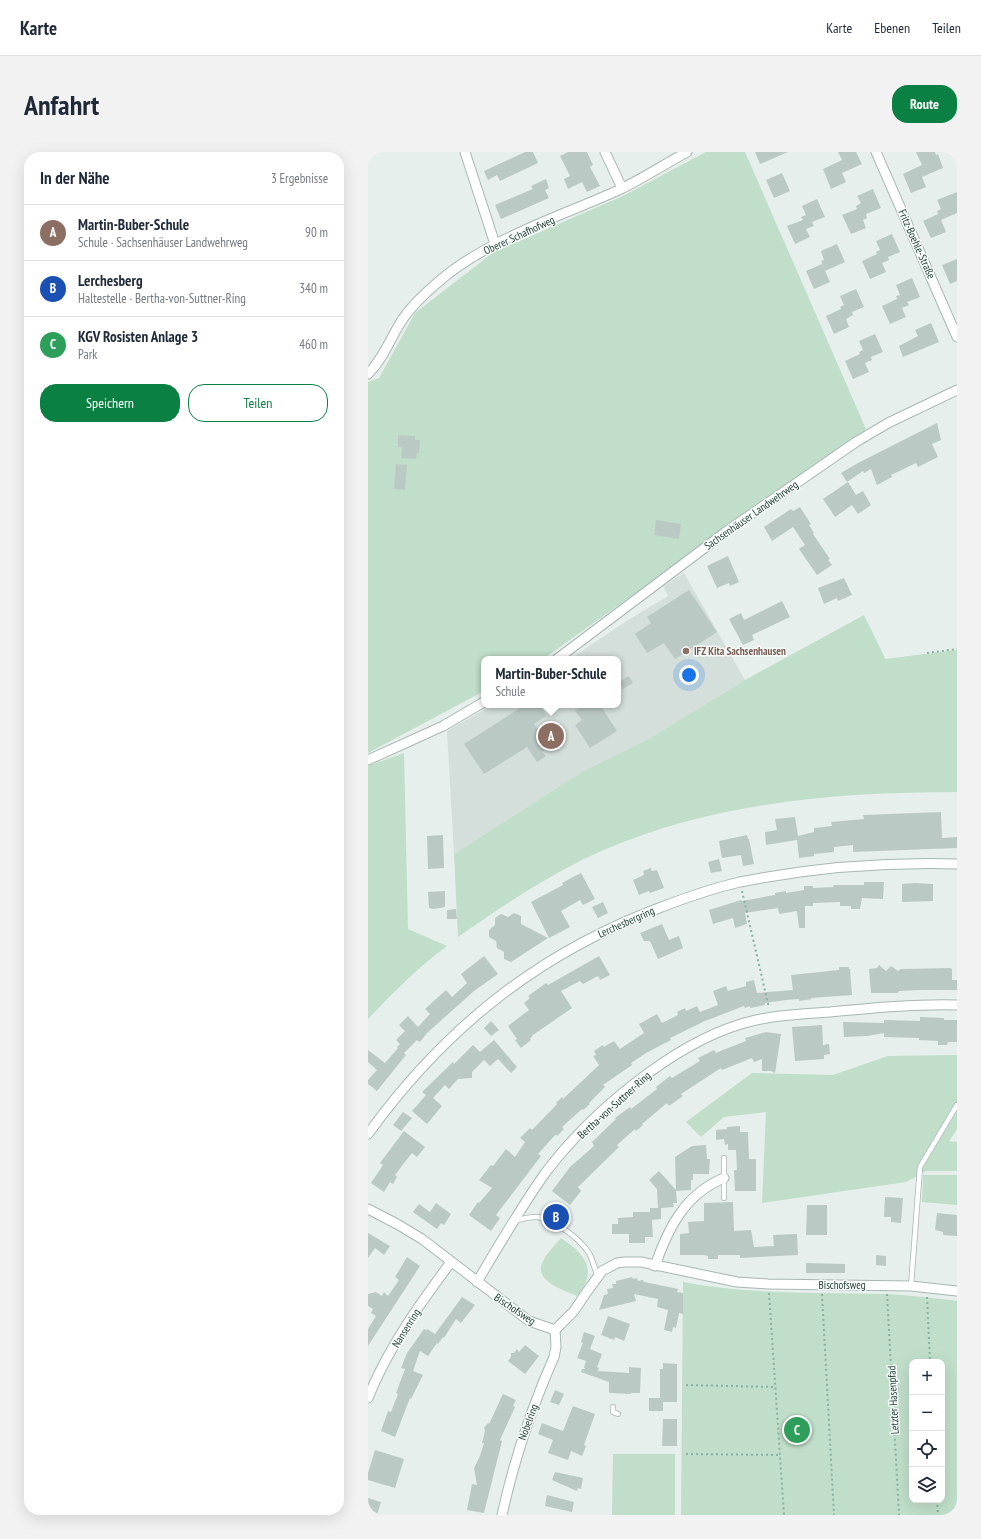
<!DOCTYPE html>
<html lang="de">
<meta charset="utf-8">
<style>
:root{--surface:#fff;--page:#f2f2f3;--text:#1f2937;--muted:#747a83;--line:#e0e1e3;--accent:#0b8043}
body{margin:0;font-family:"PT Sans Narrow",sans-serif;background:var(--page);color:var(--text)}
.controls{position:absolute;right:12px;bottom:12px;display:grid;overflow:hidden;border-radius:8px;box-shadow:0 4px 16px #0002}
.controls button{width:36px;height:36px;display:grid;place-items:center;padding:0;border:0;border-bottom:1px solid var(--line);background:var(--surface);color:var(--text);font:20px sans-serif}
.you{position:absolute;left:321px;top:523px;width:14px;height:14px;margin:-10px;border:3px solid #fff;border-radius:50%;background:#1a73e8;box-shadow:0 0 0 6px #1a73e833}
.badge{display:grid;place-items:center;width:26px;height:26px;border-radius:50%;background:var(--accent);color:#fff;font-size:13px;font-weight:700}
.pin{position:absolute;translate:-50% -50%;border:2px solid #fff;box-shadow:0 1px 4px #0006}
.popup{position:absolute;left:113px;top:504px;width:140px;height:52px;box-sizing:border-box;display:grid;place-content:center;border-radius:8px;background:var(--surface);filter:drop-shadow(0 1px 3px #0005);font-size:13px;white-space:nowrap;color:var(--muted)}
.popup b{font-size:15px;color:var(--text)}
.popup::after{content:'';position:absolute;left:50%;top:100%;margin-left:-8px;border:8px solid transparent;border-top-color:var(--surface)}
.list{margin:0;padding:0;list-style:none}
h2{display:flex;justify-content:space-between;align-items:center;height:52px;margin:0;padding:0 16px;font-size:17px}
h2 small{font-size:13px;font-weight:400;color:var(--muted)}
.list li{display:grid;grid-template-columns:26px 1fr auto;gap:12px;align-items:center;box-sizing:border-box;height:56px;padding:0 16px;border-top:1px solid var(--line)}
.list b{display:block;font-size:15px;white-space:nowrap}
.list p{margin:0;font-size:13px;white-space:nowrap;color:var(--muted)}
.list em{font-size:13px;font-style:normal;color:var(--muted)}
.actions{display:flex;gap:8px;padding:12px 16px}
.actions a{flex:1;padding:9px 0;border:1px solid var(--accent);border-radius:16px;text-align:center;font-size:14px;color:var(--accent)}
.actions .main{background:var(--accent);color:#fff}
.icon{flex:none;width:22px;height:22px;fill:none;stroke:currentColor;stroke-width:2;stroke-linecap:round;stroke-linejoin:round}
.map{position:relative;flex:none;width:589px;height:1363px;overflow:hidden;border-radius:16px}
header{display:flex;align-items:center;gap:24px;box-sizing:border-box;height:56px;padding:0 20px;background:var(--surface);border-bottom:1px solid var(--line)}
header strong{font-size:19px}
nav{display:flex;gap:22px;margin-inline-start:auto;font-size:14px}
.intro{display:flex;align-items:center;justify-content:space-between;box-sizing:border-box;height:96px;padding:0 24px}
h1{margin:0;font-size:28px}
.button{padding:10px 18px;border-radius:16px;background:var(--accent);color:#fff;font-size:14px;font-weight:700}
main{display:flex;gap:24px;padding:0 24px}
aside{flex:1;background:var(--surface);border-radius:16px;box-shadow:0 4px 16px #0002}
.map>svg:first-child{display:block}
</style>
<header>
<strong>Karte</strong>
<nav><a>Karte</a><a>Ebenen</a><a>Teilen</a></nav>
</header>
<div class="intro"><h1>Anfahrt</h1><a class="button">Route</a></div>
<main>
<aside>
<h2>In der Nähe<small>3 Ergebnisse</small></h2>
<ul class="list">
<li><span class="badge" style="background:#8d6e63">A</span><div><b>Martin-Buber-Schule</b><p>Schule · Sachsenhäuser Landwehrweg</p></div><em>90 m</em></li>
<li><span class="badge" style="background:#1a4fb4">B</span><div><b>Lerchesberg</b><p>Haltestelle · Bertha-von-Suttner-Ring</p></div><em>340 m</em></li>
<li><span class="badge" style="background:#2e9e5b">C</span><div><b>KGV Rosisten Anlage 3</b><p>Park</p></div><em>460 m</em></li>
</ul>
<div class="actions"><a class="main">Speichern</a><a>Teilen</a></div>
</aside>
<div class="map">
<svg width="589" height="1363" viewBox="0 0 589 1363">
<rect width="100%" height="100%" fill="#e6efeb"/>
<path fill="#d4deda" d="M316,421L377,528L279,588L217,618L86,702L79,579L125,553H250V507H202L257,470L300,444L295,434Z"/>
<g fill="#c0dec9" fill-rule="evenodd">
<path d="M338,0H377L498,277L175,507H116V539L0,601V230L11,226L47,161L126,100L257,43Z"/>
<path d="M496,463L516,504L517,507L589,498V640C470,640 349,650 238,697C185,720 137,752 90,785L86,702L217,618L279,588L377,528Z"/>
<path d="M36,601L40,777L79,794C50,815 25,841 0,867V614Z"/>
<path d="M589,903V977L581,989L589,990V1019H558L538,1030L394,1051L398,960L356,965L333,985L318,970L384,921L465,923L520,904Z"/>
<path d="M555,1023H589V1053L554,1050Z"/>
<path d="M193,1086C216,1102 231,1117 209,1144C196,1138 167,1130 174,1111C178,1102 187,1093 193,1086Z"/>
<path d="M315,1130C381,1143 449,1140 516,1142C540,1143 565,1146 589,1149V1363H313ZM544,1210H574V1348H544Z"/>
<path d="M245,1302H307V1363H244Z"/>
</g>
<g fill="#bbc9c4">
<path d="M157,0H165L170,11L132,29L129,23L120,28L116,19Z"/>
<path d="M200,0H219L225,13L222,15L232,34L219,40L214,30L200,37L196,27L202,24L192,4Z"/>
<path d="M387,0H420L392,12Z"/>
<path d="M470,0H488L494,12L474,21L478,30L463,37L455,17L474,8Z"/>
<path d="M548,0H567L568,3L570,2L575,16L554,25L558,35L543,41L535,22L554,13Z"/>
<path d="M414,21L422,39L406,46L398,28Z"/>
<path d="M178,27L181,36L177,38L181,46L133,67L127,53L165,37L163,34Z"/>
<path d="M505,37L513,56L498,62L499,66L495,68L498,76L483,82L474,63L489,57L488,54L493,51L489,44Z"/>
<path d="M589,40V61L573,68L572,65L578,80L563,86L555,69L570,62L569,59L573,57L569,48Z"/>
<path d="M449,47L457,65L444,70L446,74L438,77L442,85L427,92L419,74L435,68L433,65L438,63L434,54Z"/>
<path d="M524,82L532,100L520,105L521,108L514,111L518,120L502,127L494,109L509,102L508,100L512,98L508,89Z"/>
<path d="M469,92L477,110L457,119L453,109L456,108L453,99Z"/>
<path d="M589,107V129L582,132L574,113Z"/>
<path d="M454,112L462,130L446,137L438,119Z"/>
<path d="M544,126L552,145L539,150L541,153L534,156L538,165L522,172L514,154L529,147L528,144L532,143L528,133Z"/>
<path d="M488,137L496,155L484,160L485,163L478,167L481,175L466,182L458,164L473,157L472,155L476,153L472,144Z"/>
<path d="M563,171L571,190L535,205L531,194L550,184L547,178Z"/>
<path d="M507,182L515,200L503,205L504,208L497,211L501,220L485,227L477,209L492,202L491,200L495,198L491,189Z"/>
<path d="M569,271L573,288L564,292L570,305L550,315L548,311L523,323L524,325L509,333L503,317L496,321L495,319L479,330L473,321L490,311Z"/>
<path d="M30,283L47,284V288H52L51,301H49L48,307L33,306L34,295H30Z"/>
<path d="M28,312L39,313L37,338L26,337Z"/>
<path d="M480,330L488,343L495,339L503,353L490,362L484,353L467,365L455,347Z"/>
<path d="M432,355L443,372L441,373L446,381L445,382L462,407L460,408L464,413L449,423L431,397L437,393L425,375L404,389L396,375L423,357L425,359Z"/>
<path d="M288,368L313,372L311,387L286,383Z"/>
<path d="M360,404L371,430L362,434L361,431L349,436L339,414Z"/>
<path d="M476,426L484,443L470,449L469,446L456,452L450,436Z"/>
<path d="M321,438L349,480L307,507L296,491L279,501L267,482L283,471L279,465Z"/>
<path d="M414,449L422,465L384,483L386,488L375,493L361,467L373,461L376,468Z"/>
<path d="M261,524L265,531L255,537L251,530Z"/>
<path d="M157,553H171L178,564L166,572L182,595L174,600L178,604L169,610L159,595L116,622L96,592Z"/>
<path d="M216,553H232L249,579L222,596L207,573L214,568L207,559Z"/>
<path d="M573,660L574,686L589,685V696L485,700V693L466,695V700L446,702V704L431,706L429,688L398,693L397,680L409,678L407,667L427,665L430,684L446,680V676L464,674L463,670L496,667L495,663Z"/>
<path d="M75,683L76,716L60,717L59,684Z"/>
<path d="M379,683L380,687H381L386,712L375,714L373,703L354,706L351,689Z"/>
<path d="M351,707L354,719L343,721L340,710Z"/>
<path d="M283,716L284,719L289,718L296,736L282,741L281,739L271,743L265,728L276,723L275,719Z"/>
<path d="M213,721L227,747L215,753L212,748L193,759L202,775L181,786L163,750L195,733L194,731Z"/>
<path d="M496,730H516L515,747L494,746L492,757H483V754H472V750L445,751V754H437V776H431L429,759L411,762L410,756L377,761L379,772L367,776L365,766L345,772L341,758L373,748L374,749L407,743V741L418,739V741L436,738V734H445V736L466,735L465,733H496Z"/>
<path d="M546,731L565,732V749L534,750V732Z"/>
<path d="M77,739V755L66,757L61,756L60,740Z"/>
<path d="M235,750L240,761L230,766L224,755Z"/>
<path d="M88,757L89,767H79V758Z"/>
<path d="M146,761L153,764V772L180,786L143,810L136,807V800L129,796L128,789L121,785V778L127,773V766L133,762L140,765Z"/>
<path d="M294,772L301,788L311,784L315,796L290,807L282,789H276L272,781Z"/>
<path d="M116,804L130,822L106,839L59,881L52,890L49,888L36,901L38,903L9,939L0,932V928L9,918L0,910V898L17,911L30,896L29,895L32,892L28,888L37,879L31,873L40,864L50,875L62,862L57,857L78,838L84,845L99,831L93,822Z"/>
<path d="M231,804L242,823L232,828L230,824L215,832L212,829L193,839L204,856L165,883L162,887L163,888L153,896L147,888L149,887L140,874L161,858L156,851L162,846L160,844L178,831L180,833Z"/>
<path d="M511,813L518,819L523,814L530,819L533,817L582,816L584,817V828H589V838H553L531,839L530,841H503L501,817L509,816Z"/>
<path d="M471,815H481V817H482L484,843L443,846L444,847L431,849V847L418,848L397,851V853L382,856V854L377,856L376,854L337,869L302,886L303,888L278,901L263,911L264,913L235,933L237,935L221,951L222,952L215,958L214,957L194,975L196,977L189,984L188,982L170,1002L173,1004L128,1063L132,1066L123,1079L101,1063L110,1050L111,1051L124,1036L111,1028L123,1013L125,1014L138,997L147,1005L157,990L152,986L162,976L164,978L189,952L188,951L194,945L195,947L231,913L225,904L228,903L226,899L235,893L236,895L246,889L252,897L276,881L271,872L289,862L294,871L310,863L309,860L317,856L318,859L329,854L332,860L350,853L345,839L358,834L360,839L378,834V830L386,828L389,841L425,838L423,823L471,818Z"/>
<path d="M552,865L576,866V868H589V890H580L579,893H570V889L551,888V886L516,885V881L499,884L476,885L475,870L516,871V868L552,869Z"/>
<path d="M123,869L131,878L123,884L116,876Z"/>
<path d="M454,873L455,893L461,892L462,902L456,903V907L427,909L424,875Z"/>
<path d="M398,880L413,882L407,921L403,919H394V907L386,910L384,906L354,918L353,916L313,942L315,944L301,954L299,951L274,972L275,973L268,979L267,977L249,993L251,995L210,1035L213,1039L202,1053L184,1039L202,1015L226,994L224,990L248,967L247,966L262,955L263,957L289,937L288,935L302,924L304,926L332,909L330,906L346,898L348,901L355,898L378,889L377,886Z"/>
<path d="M126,888L149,915L143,921L130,907L122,914L116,908L104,920V926L90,927L81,937L77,933L65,946L74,954L59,972L44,959L58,943L54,940L85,910L86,912L105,893L112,900Z"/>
<path d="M35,960L44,966L33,979L25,973Z"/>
<path d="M372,974V980H380L381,1007H388V1039H367L366,1018H369L368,998H360V992L357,993L356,987L348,988V978L359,977V975Z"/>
<path d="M36,979L57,995L49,1005L44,1001L27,1023L29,1025L25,1032L22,1030L16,1040L3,1031L15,1013L12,1011Z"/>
<path d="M338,993L339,1007H342L341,1022H325V1028H323V1038L308,1039L307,1005L324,994Z"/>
<path d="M291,1019L308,1038L309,1051H305L306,1055L293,1056V1067L284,1068L285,1085H277V1091H261V1082H244V1072H250V1066L265,1065V1060H282V1056H290L289,1037L281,1028Z"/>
<path d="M517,1045L535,1046L533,1071L523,1070V1065H516Z"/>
<path d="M365,1050L366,1079L383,1078L386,1095L406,1094L405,1083L429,1082L430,1103L372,1106V1103H350V1107H340V1104L336,1103H312V1082L321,1081L320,1070L336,1069V1051Z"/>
<path d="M68,1051L83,1062L76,1073L73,1071L69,1077L45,1060L51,1052L62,1060Z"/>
<path d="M439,1053H459V1083H438Z"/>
<path d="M569,1061L589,1063V1084L575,1083V1080L567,1078Z"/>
<path d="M0,1081L22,1094L16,1103L7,1096L0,1106Z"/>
<path d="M508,1103L518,1104V1114L508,1113Z"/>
<path d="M39,1105L52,1114L0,1194V1177L8,1164L3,1161L5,1157L0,1154V1142L8,1140L14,1144L16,1140L20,1144L31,1128L27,1125Z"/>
<path d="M438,1111L477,1112V1121H438Z"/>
<path d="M264,1125L265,1127L269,1126L270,1129L275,1128L276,1130L306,1136L310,1137L309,1140L315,1141V1162L311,1161L308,1176L305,1175L304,1180L296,1178L300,1158L289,1155L290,1147L266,1142L268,1149L231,1158L236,1143L240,1142L239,1137L245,1136L244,1132H248V1129Z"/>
<path d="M94,1145L107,1153L93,1171L88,1167L76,1186L75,1185L70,1192L69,1191L60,1204L52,1199L45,1219L55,1223L43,1247L42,1246L27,1285L13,1279L20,1259L23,1260L30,1242L28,1241L37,1217L33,1216L39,1201L56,1177L58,1178L59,1177L67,1182Z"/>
<path d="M240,1164L262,1172L256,1189L247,1185L246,1188L233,1183Z"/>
<path d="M216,1180L227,1184L222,1197L234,1202L229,1215L231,1216L230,1219L261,1221V1215L273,1216L272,1241H263V1242L241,1241V1230L213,1220L214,1217H217L216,1215L218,1209L209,1206L215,1191L213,1190Z"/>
<path d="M157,1193L171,1204L157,1222L140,1209L143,1205V1201H146L149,1197L151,1200Z"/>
<path d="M295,1211L309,1212V1250H295V1259H281V1246H292V1217H295Z"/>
<path d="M187,1238L196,1242L191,1253L182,1250Z"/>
<path d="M135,1242L148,1248L145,1254L147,1255L132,1288L134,1289L116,1361L99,1358L104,1332L109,1333L106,1316L112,1304L116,1291H114L117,1279L116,1276L120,1271L121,1272Z"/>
<path d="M205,1254L227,1262L216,1293L218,1294L214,1304L203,1299L200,1308L180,1301L185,1288L170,1282L174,1271L195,1279Z"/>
<path d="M295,1267H309V1294H294Z"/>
<path d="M7,1298L36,1307L27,1336L0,1328V1321Z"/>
<path d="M187,1320L215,1326L213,1337L210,1336L209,1339L184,1328Z"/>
<path d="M179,1343L206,1350L204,1360L177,1354Z"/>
<path d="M0,1346L13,1350L9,1363H0Z"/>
</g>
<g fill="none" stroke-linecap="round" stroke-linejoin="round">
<g stroke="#a8b7b2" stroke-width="6">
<g id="lane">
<path d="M356,1046V1006"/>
<path d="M146,1069C153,1067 161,1065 168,1065C184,1065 212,1087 221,1101C225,1108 226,1116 230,1124"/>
<path d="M543,1134L552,1015L589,953"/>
<path d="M245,1255V1260L250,1262"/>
</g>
</g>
<g stroke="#a8b7b2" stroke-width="11">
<g id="street">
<path d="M97,0L127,92"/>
<path d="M237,0L254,36"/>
<path d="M508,0L589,185"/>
<path d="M0,222C14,208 21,190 31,173C40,157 55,143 69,131C117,88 194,64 253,37C275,26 297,12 319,0"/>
<path d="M189,507L359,379L488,290L520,271L589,238"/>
<path d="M0,608L75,574L116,550"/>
<path d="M0,982C76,877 169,802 291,756C317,746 345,736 372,730C443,716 517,710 589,712"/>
<path d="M0,1057L29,1072L54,1087L161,1169L187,1178L206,1159L218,1141L234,1119L249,1111L257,1110H273L369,1130L400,1132L543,1134L589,1139"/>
<path d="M287,1114C300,1076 317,1042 356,1026"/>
<path d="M109,1130C131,1093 153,1055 178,1020C222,962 303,893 373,872C402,863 432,862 462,860C505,856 547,852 589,853"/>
<path d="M0,1246C20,1196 51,1153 83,1110"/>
<path d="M134,1363C146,1308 163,1257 186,1205L188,1195L187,1178"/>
</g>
</g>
<g stroke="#88b1a4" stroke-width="2" stroke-dasharray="2 3" stroke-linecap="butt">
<path d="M559,501L589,497"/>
<path d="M374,739L401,856"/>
<path d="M401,1141L416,1363"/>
<path d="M454,1142L466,1363"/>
<path d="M519,1142L531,1363"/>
<path d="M559,1145L562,1210"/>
<path d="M318,1233L407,1235"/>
<path d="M318,1302L412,1303"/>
<path d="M569,1348L570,1363"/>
</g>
<use href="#lane" stroke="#fff" stroke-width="4.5"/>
<use href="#street" stroke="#fff" stroke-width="9"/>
</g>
<circle fill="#8d6e63" stroke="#f7fbf9" stroke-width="1.5" cx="318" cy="499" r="4"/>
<g text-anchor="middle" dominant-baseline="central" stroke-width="3" stroke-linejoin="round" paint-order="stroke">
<g font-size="11" fill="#254039" stroke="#f7fbf9">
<text transform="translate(151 83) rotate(-25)">Oberer Schafhofweg</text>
<text transform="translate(549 92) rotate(66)">Fritz-Boehle-Straße</text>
<text transform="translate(383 363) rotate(-35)">Sachsenhäuser Landwehrweg</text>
<text transform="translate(258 770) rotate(-24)">Lerchesbergring</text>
<text transform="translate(246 953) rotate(-42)">Bertha-von-Suttner-Ring</text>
<text x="474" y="1133">Bischofsweg</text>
<text transform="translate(147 1157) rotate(34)">Bischofsweg</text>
<text transform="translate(38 1176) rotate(-58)">Nansenring</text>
<text transform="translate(525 1248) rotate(-93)">Letzter Hasenpfad</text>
<text transform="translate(160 1270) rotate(-70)">Nobelring</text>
</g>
<g font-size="11" font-weight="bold" fill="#785e54" stroke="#f7fbf9" text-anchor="start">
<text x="326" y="499">IFZ Kita Sachsenhausen</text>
</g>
</g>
</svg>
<div class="controls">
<button>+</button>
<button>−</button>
<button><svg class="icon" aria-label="locate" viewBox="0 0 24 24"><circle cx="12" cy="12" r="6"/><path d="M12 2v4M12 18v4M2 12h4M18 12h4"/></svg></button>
<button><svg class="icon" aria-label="layers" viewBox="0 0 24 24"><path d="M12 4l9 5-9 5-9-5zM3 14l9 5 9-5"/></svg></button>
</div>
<div class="you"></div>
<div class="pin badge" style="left:183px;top:584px;background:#8d6e63">A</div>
<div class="popup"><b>Martin-Buber-Schule</b>Schule</div>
<div class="pin badge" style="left:188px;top:1065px;background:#1a4fb4">B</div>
<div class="pin badge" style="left:429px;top:1278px;background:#2e9e5b">C</div>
</div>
</main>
